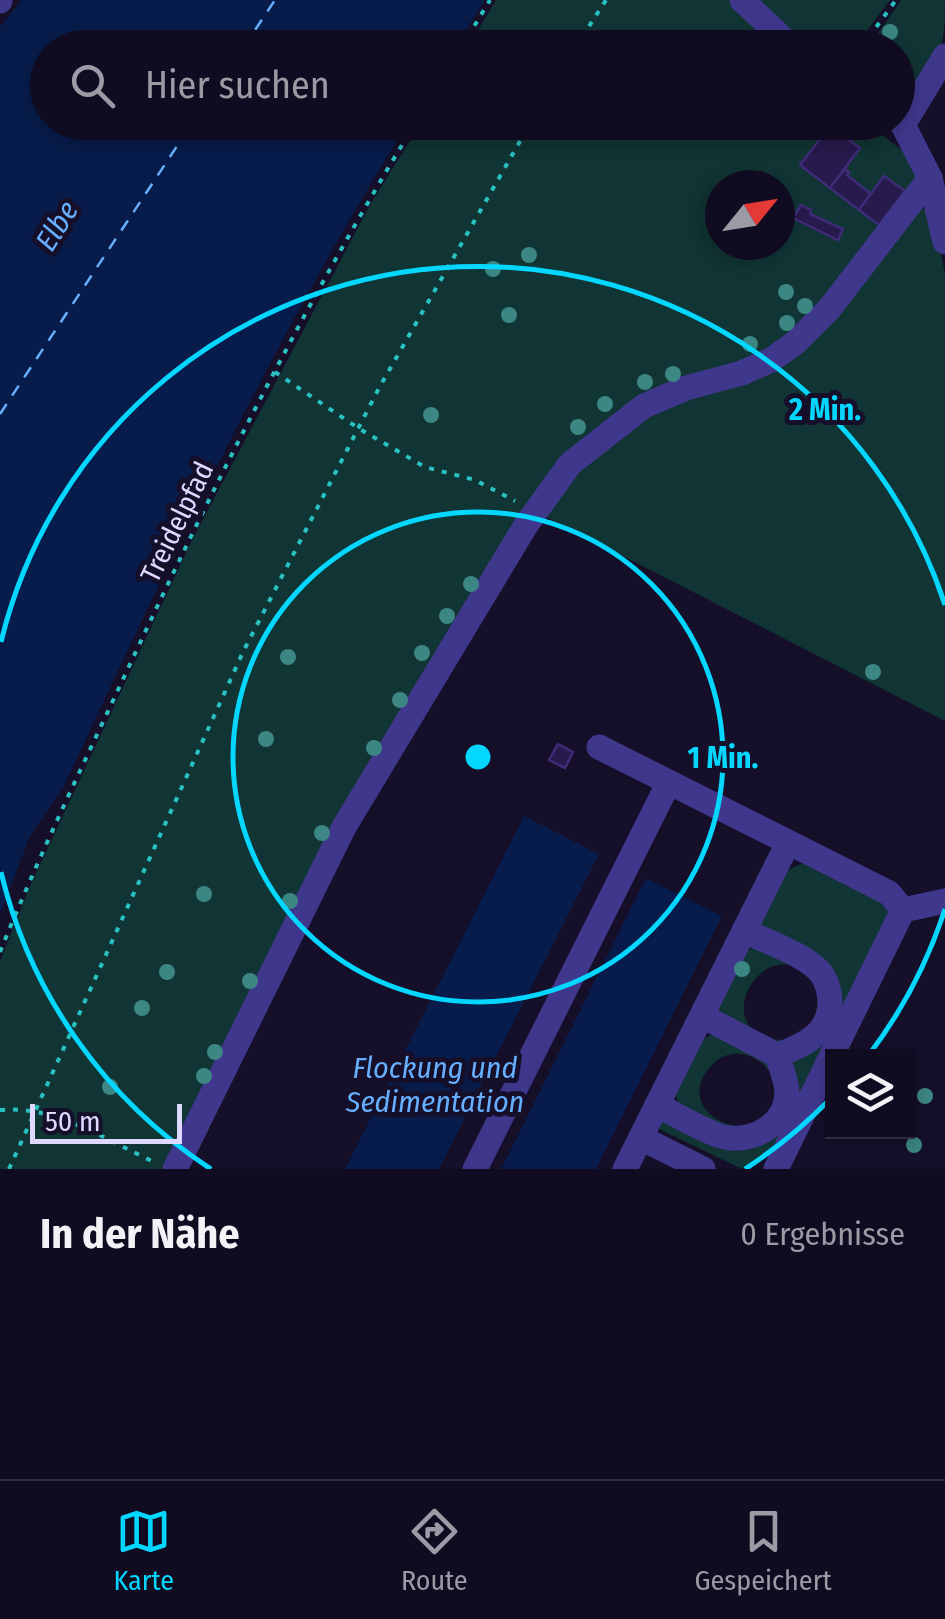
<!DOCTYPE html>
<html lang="de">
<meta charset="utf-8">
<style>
:root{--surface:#100b20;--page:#191429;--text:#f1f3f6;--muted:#9c9ba5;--line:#302b3e;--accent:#04d7ff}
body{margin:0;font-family:"Fira Sans Condensed",sans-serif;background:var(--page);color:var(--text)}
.controls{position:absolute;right:30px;bottom:30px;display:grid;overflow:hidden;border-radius:0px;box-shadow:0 5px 15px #0003}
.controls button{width:90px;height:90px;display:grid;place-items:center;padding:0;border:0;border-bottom:2px solid var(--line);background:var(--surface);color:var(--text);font:50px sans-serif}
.compass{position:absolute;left:705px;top:170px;width:90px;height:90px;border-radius:50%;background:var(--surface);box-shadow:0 5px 15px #0003;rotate:60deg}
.scale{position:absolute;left:30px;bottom:25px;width:152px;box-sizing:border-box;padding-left:10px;border:5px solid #dfd8ff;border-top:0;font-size:28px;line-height:35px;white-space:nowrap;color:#dfd8ff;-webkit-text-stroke:8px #150f2a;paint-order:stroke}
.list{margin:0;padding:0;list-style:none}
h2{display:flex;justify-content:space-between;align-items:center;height:130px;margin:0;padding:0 40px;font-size:42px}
h2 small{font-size:32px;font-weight:400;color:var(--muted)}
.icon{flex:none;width:55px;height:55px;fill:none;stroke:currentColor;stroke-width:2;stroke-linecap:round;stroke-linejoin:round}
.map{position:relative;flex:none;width:945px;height:1169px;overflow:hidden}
.search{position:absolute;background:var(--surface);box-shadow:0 5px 15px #0003;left:30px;right:30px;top:30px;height:110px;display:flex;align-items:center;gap:25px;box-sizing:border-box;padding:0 35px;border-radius:55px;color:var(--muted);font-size:38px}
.sheet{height:310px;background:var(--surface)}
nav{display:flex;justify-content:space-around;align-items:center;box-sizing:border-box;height:140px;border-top:2px solid var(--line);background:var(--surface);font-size:28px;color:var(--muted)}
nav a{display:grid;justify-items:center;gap:5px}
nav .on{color:var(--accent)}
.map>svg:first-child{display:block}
</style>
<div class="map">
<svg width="945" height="1169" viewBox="0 0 945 1169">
<rect width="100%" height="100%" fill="#150f2a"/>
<g fill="#113434" fill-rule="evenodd">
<path d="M496,0H736L785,48H467Z"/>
<path d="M751,0H890L854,48L806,47Z"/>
<path d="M901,0H945C945,45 943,71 898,92V48H868Z"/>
<path d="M421,123H866L906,153L917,167L914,183L862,256L770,355L687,382L532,507L170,1169H0V961L30,886L192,540L371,203ZM720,185H780V245H720Z"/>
<path d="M920,205L935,221L945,274V721L539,513L573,469L645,411L742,380Z"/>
<path d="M813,861L887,905L889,922L773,1147L757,1161L742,1169L657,1128L659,1119L770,1136L788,1064L835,994L768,937L761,924C773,891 774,868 813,861Z"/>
<path d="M756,947C781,950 809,964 821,986L816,988C775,919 704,1023 772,1039C803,1046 821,1019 817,991L823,990C827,1018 809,1050 776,1045C766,1044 756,1038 747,1033C739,1029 726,1025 721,1017C714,1005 721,991 727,980C734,965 738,952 756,947Z"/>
<path d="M714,1034C740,1040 768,1052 779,1078L774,1079C762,1054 730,1043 710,1067C664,1120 783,1162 774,1082L781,1080C790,1163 674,1129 675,1090C675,1082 681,1074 684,1068C692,1052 696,1040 714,1034Z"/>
</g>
<g fill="#071c4a">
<path d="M22,0H485L455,47L48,48V122L408,123C276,333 169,561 64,786L30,836L0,914V27Z"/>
<path d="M524,816L599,854L439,1169H345Z"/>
<path d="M646,878L722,916L596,1169H501Z"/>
</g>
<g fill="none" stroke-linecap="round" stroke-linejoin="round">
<g stroke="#66afff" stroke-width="2.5" stroke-dasharray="12 10" stroke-linecap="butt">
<path d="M243,48L275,0"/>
<path d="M0,414L193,122"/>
</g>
</g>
<g fill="#271a4c" stroke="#3f2b79" stroke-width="2.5">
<path d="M830,126L860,148L830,188L800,165Z"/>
<path d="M845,169L849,172L847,175L871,194L859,210L830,188Z"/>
<path d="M884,176L905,191L879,225L859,210Z"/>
<path d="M801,205L811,210L810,214L843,229L838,240L793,218Z"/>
<path d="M558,744L573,752L565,768L549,760Z"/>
</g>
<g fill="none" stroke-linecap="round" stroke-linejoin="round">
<g stroke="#29c2c2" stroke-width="4" stroke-dasharray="5 8" stroke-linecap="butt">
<path d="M461,48L490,0"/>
<path d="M575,48L606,0"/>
<path d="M861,48L896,0"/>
<path d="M275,372L358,428L425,467L475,480L515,501"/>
<path d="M0,952C38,858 82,767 125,675C213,486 307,300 416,122"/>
<path d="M0,1110C55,1105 106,1140 154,1162"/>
<path d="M9,1169L243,652L379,388L531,122"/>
</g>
<g stroke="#3f378c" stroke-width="25">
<path d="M742,0L793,48"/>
<path d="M0,1V0"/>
<path d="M930,178L945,242"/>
<path d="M599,747L889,893L903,910L945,901"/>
<path d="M702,1016L777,1055"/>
<path d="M657,1105C677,1115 699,1129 720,1136C749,1145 787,1126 787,1092C787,1081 780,1066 777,1055C810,1044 838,1027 828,988C826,981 822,973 816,968C800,953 765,941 744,931"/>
<path d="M641,1138L703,1169"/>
<path d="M175,1169L344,827L526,525L570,464L644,406L686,388L742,373L771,360L795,343L830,308L930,178L903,125L945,56"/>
<path d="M475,1169L668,784"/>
<path d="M625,1169L788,843"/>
<path d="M776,1169L903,910"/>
</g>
</g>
<g fill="#3c8683">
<circle cx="890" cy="32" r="8"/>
<circle cx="529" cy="255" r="8"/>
<circle cx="493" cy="269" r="8"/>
<circle cx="786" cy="292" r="8"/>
<circle cx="805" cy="306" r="8"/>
<circle cx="509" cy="315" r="8"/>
<circle cx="787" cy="323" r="8"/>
<circle cx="750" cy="344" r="8"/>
<circle cx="673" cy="374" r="8"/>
<circle cx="645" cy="382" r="8"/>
<circle cx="605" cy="404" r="8"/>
<circle cx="431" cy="415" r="8"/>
<circle cx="578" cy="427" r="8"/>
<circle cx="471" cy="584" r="8"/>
<circle cx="447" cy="616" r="8"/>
<circle cx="422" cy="653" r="8"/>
<circle cx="288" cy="657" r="8"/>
<circle cx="873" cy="672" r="8"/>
<circle cx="400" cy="700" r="8"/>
<circle cx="266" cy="739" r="8"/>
<circle cx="374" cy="748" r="8"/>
<circle cx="322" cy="833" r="8"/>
<circle cx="204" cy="894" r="8"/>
<circle cx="290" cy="901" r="8"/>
<circle cx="742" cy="969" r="8"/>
<circle cx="167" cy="972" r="8"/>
<circle cx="250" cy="981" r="8"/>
<circle cx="142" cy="1008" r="8"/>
<circle cx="215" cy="1052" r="8"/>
<circle cx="204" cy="1076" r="8"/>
<circle cx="110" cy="1087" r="8"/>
<circle cx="925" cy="1096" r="8"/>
<circle cx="914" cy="1145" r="8"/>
</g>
<g fill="none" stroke="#04d7ff" stroke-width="5">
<circle cx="478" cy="757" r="245"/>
<path d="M945 909A491 491 0 0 1 868 1056M831 1098A491 491 0 0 1 745 1169M211 1169A491 491 0 0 1 1 872M1 642A491 491 0 0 1 945 605"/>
</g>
<g text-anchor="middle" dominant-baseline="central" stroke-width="10" stroke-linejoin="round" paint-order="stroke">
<g font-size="28" fill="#dfd8ff" stroke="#150f2a">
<text transform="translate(177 522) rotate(-64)">Treidelpfad</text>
</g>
<g font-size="30" font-style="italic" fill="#66afff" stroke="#150f2a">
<text transform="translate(57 226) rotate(-58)">Elbe</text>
<text x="435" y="1068">Flockung und<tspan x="435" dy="34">Sedimentation</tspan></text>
</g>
</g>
<circle cx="478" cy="757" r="15" fill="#04d7ff" stroke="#150f2a" stroke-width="5"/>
<g font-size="30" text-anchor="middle" font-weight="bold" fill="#04d7ff" stroke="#150f2a" stroke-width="10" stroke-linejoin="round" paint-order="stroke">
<text x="825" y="420">2 Min.</text>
<text x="723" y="768">1 Min.</text>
</g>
</svg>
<div class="controls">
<button><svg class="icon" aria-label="layers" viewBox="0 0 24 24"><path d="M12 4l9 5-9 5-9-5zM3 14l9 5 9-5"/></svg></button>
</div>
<svg class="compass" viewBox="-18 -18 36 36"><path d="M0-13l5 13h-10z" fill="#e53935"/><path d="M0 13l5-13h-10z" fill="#9c9ba5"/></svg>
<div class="scale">50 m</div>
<div class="search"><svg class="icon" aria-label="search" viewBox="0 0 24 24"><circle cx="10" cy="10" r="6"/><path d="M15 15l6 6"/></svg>Hier suchen</div>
</div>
<section class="sheet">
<h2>In der Nähe<small>0 Ergebnisse</small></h2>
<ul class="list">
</ul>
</section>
<nav>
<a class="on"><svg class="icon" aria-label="map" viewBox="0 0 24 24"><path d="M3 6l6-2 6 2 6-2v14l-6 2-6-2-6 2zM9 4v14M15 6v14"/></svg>Karte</a>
<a><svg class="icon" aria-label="directions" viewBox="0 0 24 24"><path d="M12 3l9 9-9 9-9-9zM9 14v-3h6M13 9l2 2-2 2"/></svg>Route</a>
<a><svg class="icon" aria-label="saved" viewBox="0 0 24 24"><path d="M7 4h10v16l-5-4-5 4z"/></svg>Gespeichert</a>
</nav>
